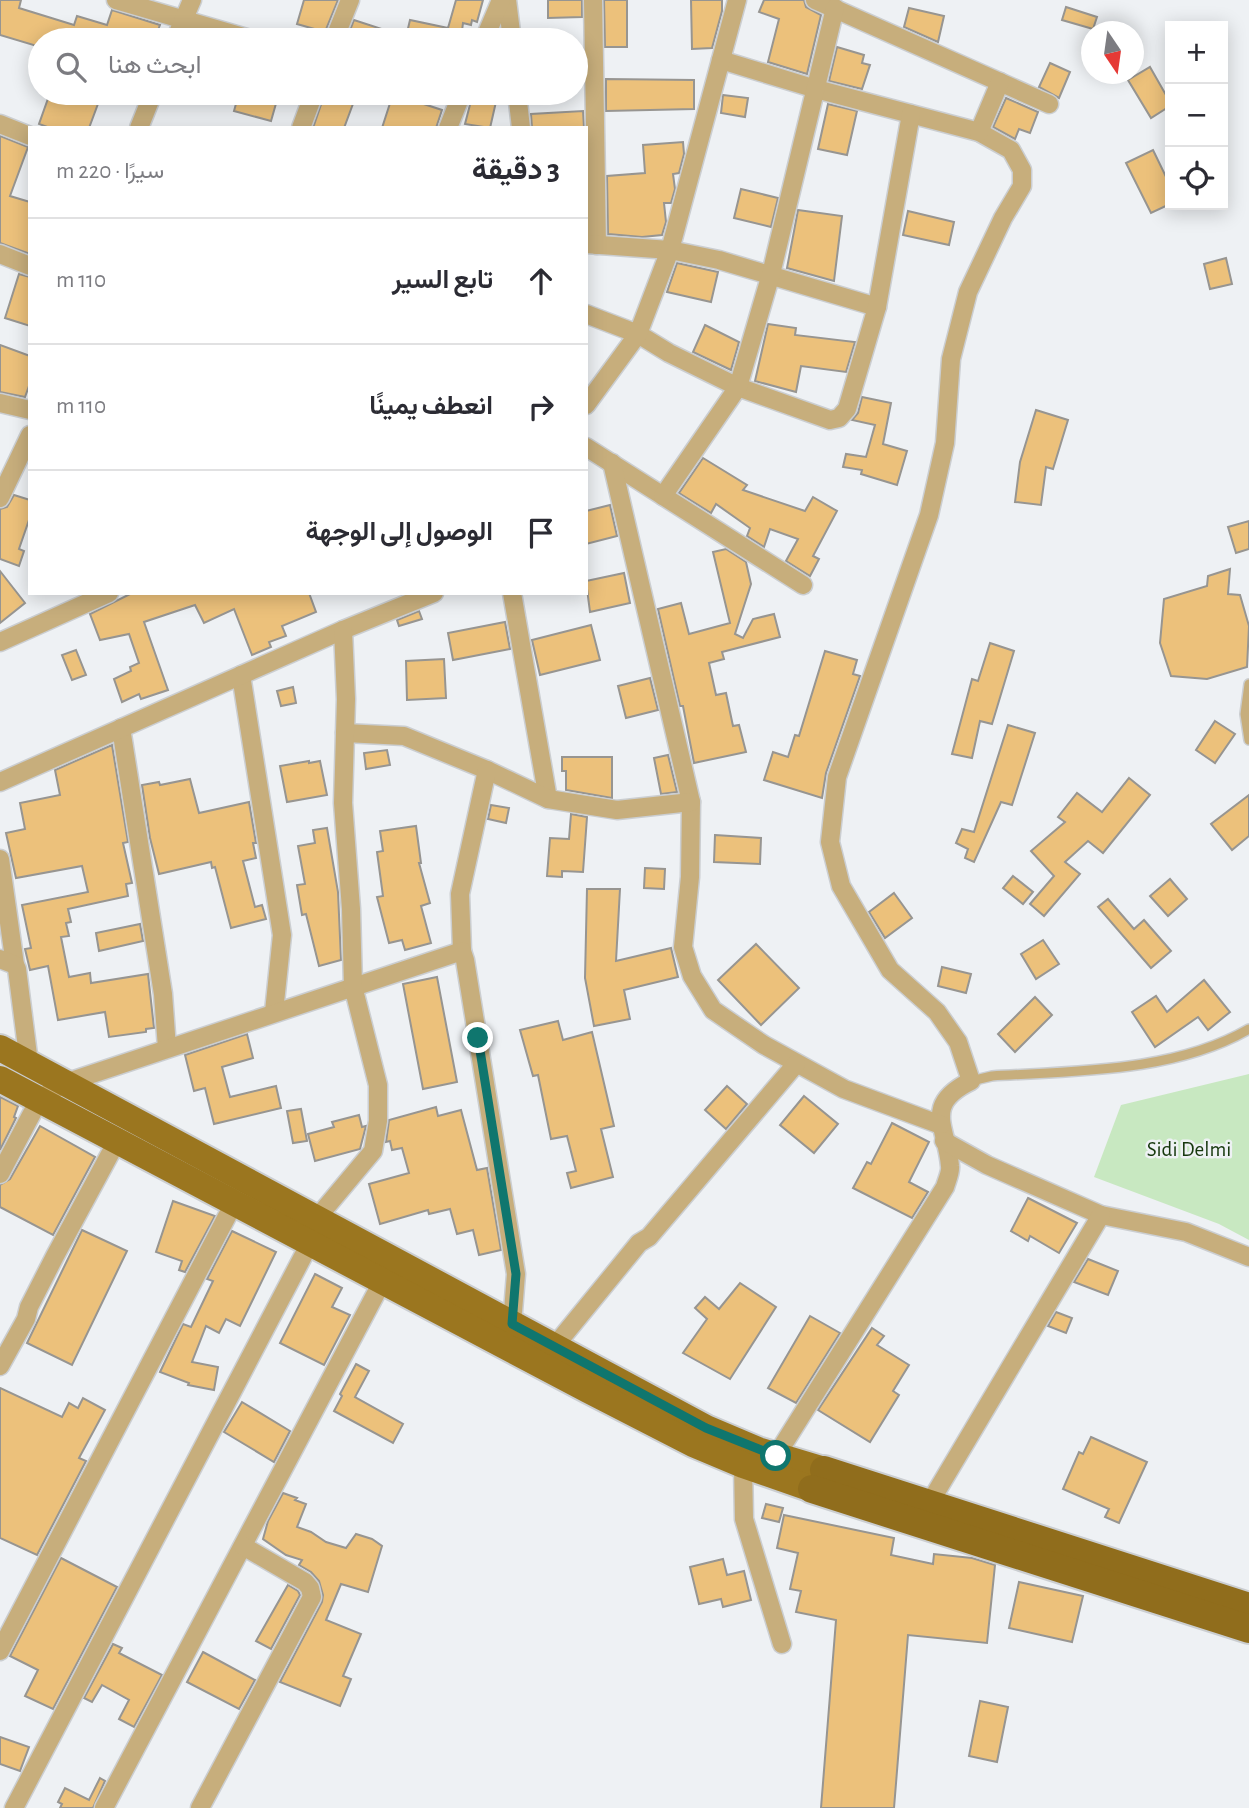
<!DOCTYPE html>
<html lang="ar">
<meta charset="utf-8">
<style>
:root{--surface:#fff;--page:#f2f2f3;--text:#2b2b33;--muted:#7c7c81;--line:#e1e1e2}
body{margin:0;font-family:"Alegreya Sans",Vazirmatn,sans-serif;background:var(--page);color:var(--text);direction:rtl}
.controls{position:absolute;right:21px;top:21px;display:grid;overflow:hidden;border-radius:0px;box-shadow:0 4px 18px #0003}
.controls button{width:63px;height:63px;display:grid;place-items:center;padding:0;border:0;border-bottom:2px solid var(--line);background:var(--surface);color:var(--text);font:35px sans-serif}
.compass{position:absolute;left:1081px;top:21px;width:63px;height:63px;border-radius:50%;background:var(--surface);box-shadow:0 4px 18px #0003;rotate:167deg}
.stop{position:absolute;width:21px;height:21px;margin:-16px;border:5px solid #0f766e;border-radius:50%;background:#fff}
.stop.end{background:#0f766e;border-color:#fff;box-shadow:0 2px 7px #0008}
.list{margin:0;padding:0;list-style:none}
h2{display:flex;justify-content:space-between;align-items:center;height:91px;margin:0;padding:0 28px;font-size:30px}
h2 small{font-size:23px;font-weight:400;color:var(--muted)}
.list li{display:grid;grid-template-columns:46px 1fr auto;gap:21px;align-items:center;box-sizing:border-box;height:126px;padding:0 28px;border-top:2px solid var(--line)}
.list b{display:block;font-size:26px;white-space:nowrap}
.list em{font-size:23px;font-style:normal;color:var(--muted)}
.icon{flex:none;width:38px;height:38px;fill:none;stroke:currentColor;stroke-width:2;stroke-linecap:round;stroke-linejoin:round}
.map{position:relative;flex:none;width:1249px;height:1808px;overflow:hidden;direction:ltr}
.search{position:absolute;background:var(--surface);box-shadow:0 4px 18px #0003;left:28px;top:28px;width:560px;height:77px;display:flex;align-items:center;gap:18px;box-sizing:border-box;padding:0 24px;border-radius:38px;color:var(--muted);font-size:26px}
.panel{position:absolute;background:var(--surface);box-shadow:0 4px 18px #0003;left:28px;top:126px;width:560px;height:469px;border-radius:0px;direction:rtl}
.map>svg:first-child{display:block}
</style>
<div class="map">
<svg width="1249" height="1808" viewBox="0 0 1249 1808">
<rect width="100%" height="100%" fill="#eef1f4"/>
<path fill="#c8e8c1" d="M1249,1074V1240L1219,1224L1094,1177L1121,1105Z"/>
<g fill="#ecc17b" stroke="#979591" stroke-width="2">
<path d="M0,0H21L19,8L74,25L77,16L107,25L112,10L160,25L154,40H40V47L0,35Z"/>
<path d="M304,0H338L325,32L297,24Z"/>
<path d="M456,0H483L477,22L472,20L471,25L463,23L462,31L475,33L473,40L347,38L354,20L406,37L410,20L448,28Z"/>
<path d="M548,0H582V17L548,18Z"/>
<path d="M604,0H627V47H605Z"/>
<path d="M691,0H722V11L712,48L692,49Z"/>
<path d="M764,0H804L806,7L821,15L807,74L768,62L779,19L759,12Z"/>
<path d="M1066,7L1097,17L1093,29L1062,20Z"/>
<path d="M909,8L944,16L938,42L904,27Z"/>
<path d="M837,47L864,55L862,63L870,65L862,89L829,81Z"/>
<path d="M1050,63L1070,72L1059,98L1039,87Z"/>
<path d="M1150,67L1170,102V106L1151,118L1128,80Z"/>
<path d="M606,79L694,80V109L606,111Z"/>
<path d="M50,93H102L89,128H50L39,124Z"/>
<path d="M239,93H279L271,121L234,111Z"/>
<path d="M325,93H357L344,128H313Z"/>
<path d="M473,93H498L490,128L465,124Z"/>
<path d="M393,94L442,110L436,128H382Z"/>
<path d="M723,95L748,98L745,117L721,113Z"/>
<path d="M1006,98L1038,112L1030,133L1019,129L1015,139L993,127Z"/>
<path d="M828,104L857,111L847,155L818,149Z"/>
<path d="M583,111L584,128H532L531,114Z"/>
<path d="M0,136L28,147L10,196L30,202V254L0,243Z"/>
<path d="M683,142L684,154L679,173L673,174L675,189L671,203H664L666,222L662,235L642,237L608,234L607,176L645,173L643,145Z"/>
<path d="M1153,150L1170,185V204L1151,213L1126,163Z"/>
<path d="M741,189L778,198L771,227L734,218Z"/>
<path d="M798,210L842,216L834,281L787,268Z"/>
<path d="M908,211L954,222L949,245L903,235Z"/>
<path d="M1226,258L1232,284L1210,289L1204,264Z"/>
<path d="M677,263L718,272L711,302L667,292Z"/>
<path d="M19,274L30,277V326L5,318Z"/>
<path d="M768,324L796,328L795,335L855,342L846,372L801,366L796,392L755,381Z"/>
<path d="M705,325L739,342L731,370L693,352Z"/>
<path d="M0,345L30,356V383L25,397L0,392Z"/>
<path d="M862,397L891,403L883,444L907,451L897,485L861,474L862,470L843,467L846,454L866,457L875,425L852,420L858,413Z"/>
<path d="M1036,410L1068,420L1053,469L1046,467L1041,505L1015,502L1020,462Z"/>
<path d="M703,458L747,485L743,490L805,511L813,497L837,511L813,556L819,559L810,576L786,561L798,539L770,529L764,547L747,536L750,528L716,504L711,513L679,493Z"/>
<path d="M14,495L30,500V517L19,549L24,551L19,566L0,559V509L7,507Z"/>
<path d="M610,505L617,536L586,544V511Z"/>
<path d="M1249,521V549L1236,553L1228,527Z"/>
<path d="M726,549L746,562L751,584L735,634L743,638L753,619L774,614L780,637L722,652L724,659L709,663L716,695L726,693L733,726L739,725L746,752L694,763L683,706H680L658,609L681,603L689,634L730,623L713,552Z"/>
<path d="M1230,569L1228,594L1240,595L1249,626L1247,667L1207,679L1171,676L1160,643L1164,599L1207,586L1208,576Z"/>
<path d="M0,571L25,603L0,623Z"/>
<path d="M624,573L630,603L590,612L586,581Z"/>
<path d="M132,593H309L316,612L282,626L286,636L269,642L271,647L252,655L234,609L204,623L195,605L144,622L168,690L141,699L139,694L122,702L114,679L131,671L130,667L139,663L129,634L100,640L90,614Z"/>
<path d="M419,611L422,619L399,626L397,620Z"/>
<path d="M505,622L510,649L453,660L448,633Z"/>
<path d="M591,625L600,660L540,675L532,640Z"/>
<path d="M990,643L1014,651L992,724L980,721L972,758L952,754L972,679L978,681Z"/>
<path d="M76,650L86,675L72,680L62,655Z"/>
<path d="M825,651L857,660L853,674L860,676L826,773L822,798L764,780L773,752L788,757L795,735L799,736Z"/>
<path d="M444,659L446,698L407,700L406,661Z"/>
<path d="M650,678L658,710L626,718L618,686Z"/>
<path d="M293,687L296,703L281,706L277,691Z"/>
<path d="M1215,721L1235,734L1215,763L1196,750Z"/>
<path d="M1008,725L1035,733L1012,805L1001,802L974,862L965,858L968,849L956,843L962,829L974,832Z"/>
<path d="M112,745L128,842L123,843L132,883L126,884L128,896L68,909L71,922L66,923L69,936L61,937L69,977L90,973L91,983L148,974L154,1028L146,1029V1032L109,1037L105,1012L58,1020L48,966L30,970L25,949L31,948L22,905L88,892L82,866L16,878L6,833L25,829L20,803L60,795L55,770Z"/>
<path d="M387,750L390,765L366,769L364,753Z"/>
<path d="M668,755L677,792L661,794L654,758Z"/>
<path d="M562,757H612V798L566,790V771H562Z"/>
<path d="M309,761V763L320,761L327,795L287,802L280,766Z"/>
<path d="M1129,778L1150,795L1103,853L1088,841L1065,862L1080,874L1044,916L1030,904L1054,876L1031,851L1065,822L1058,817L1077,793L1102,812Z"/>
<path d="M190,779L199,813L249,802L256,843H253L256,858L243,861L255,907L262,905L266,919L231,928L215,867L212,868L211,862L159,874L150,838L142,785L159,782L160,785Z"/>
<path d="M1249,795V836L1232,850L1211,824Z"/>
<path d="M491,805L509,808L506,823L488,819Z"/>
<path d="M571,814L587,817L583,872L562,871V877L547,876L550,838L569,839Z"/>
<path d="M416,826L421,863H419L430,903L421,906L431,943L405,950L402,940L389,943L377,897L383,896L377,852L383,851L380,831Z"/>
<path d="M327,828L338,892L341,960L319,966L306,914L302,915L297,885L305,884L298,846L315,843L313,830Z"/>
<path d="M715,835L761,838L760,864L714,862Z"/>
<path d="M645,868L665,869L664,889L644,888Z"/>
<path d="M1013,876L1033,892L1023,904L1003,888Z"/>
<path d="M1170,879L1187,899L1168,916L1150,896Z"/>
<path d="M587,889H620L616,961L671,948L678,977L624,990L630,1019L594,1026L585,978Z"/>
<path d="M894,893L912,918L885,938L869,912Z"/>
<path d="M1108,899L1134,929L1144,920L1171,951L1151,968L1098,907Z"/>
<path d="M140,924L143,941L99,951L96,933Z"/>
<path d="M1043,940L1059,964L1036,979L1021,954Z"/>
<path d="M756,944L799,988L761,1025L718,980Z"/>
<path d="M942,967L971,974L966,993L938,986Z"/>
<path d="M437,977L457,1082L423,1089L403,984Z"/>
<path d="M1204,980L1230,1012L1208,1030L1198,1017L1155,1047L1132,1012L1156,996L1167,1012Z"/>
<path d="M1035,997L1052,1015L1015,1052L998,1034Z"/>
<path d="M558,1021L563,1040L592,1032L614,1126L601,1129L613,1177L571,1188L567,1173L576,1171L567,1136L551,1139L538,1075L533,1076L520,1030Z"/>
<path d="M247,1034L253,1058L222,1067L230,1097L276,1086L281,1108L214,1124L205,1088L194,1091L185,1055Z"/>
<path d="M727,1086L747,1104L726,1129L705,1110Z"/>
<path d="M804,1096L838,1124L814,1153L780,1125Z"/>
<path d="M0,1097L18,1106L14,1117L16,1118L0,1150Z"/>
<path d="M436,1107L438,1116L461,1110L477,1170L487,1168L501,1250L479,1255L473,1230L457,1234L450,1209L429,1214L428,1210L380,1224L369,1184L409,1173L402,1148L392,1150L390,1141L386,1142L389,1120Z"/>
<path d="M301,1109L307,1141L293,1143L287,1111Z"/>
<path d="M359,1115L362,1127L366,1126L360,1149L315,1161L308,1134L334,1127L332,1122Z"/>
<path d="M892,1123L929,1142L909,1182L928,1192L912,1218L853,1188L867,1162L871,1164Z"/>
<path d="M40,1126L95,1157L53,1235L0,1207V1185L10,1179Z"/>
<path d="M1028,1198L1077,1223L1059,1253L1030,1236L1028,1241L1011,1231Z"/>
<path d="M173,1201L215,1216L185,1272L179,1270L182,1261L156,1252Z"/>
<path d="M82,1230L127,1251L72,1365L27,1343Z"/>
<path d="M232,1231L276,1252L240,1326L226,1319L219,1333L206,1326L192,1362L218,1367L214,1390L188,1385L189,1383L160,1372L183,1324L191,1327L213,1281L207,1279Z"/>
<path d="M1088,1259L1118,1271L1108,1295L1074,1282Z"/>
<path d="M315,1274L342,1288L332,1307L350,1315L324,1365L280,1343Z"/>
<path d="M740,1283L776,1307L730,1379L683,1353L707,1319L695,1308L705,1297L719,1309Z"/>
<path d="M1056,1312L1072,1318L1066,1333L1048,1326Z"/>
<path d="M810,1316L840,1333L796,1403L768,1388Z"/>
<path d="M872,1328L884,1336L877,1345L909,1365L893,1391L899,1395L870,1442L818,1410Z"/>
<path d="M356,1364L369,1371L355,1397L403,1424L393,1443L334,1411L342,1396L340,1394Z"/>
<path d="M0,1388L62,1417L69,1403L78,1408L83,1398L105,1410L79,1458L86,1461L37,1555L0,1538Z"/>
<path d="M242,1402L290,1431L274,1462L224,1432Z"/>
<path d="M1091,1437L1147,1462L1119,1523L1105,1517L1109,1509L1063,1489L1079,1452L1083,1454Z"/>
<path d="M283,1493L297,1498L295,1500L306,1504L297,1527L311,1532L326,1542L346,1548L356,1534L372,1539L382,1546L368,1592L341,1584L326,1620L361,1634L343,1676L351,1679L340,1706L280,1682L322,1602L323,1595L319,1581L311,1572L299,1565L302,1560L286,1555L263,1539L268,1521Z"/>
<path d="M766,1504L783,1508L779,1522L762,1518Z"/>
<path d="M784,1515L894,1538L891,1555L933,1564L934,1554L972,1558L995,1565L987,1643L908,1635L894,1808H821L836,1620L796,1612L801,1591L790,1589L798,1553L777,1548Z"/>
<path d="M61,1558L117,1587L53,1709L25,1696L38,1670L10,1656Z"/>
<path d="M723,1559L727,1575L744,1571L751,1600L723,1607L721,1599L699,1604L690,1567Z"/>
<path d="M1019,1582L1083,1596L1072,1642L1009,1628Z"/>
<path d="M288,1585L298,1591L300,1595L271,1649L256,1641Z"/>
<path d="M113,1644L122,1648L119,1653L162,1675L134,1727L119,1719L129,1700L102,1685L92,1702L84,1698Z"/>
<path d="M203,1652L255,1680L239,1709L187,1682Z"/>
<path d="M980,1701L1008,1707L997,1762L969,1756Z"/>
<path d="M0,1737L29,1747L20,1771L0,1764Z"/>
<path d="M100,1778L105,1781L93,1808H60L62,1804L58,1802L65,1788L89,1800Z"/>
</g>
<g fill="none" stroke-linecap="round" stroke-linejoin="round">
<g stroke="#cbced1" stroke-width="12">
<g id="service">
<path d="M1249,684L1245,714L1249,740"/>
<path d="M971,1081L992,1076C1076,1071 1175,1072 1249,1029"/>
</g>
</g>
<g stroke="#cbced1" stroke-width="21">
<g id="minor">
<path d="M116,0L254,40"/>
<path d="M507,0L512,40"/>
<path d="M593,0L597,245"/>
<path d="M815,0L1049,104"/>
<path d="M175,40L192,0"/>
<path d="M334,40L350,0"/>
<path d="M484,40L501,0"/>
<path d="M721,60L816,89L979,132L1011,150L1022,170V186L1003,218L968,292L951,359L945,443L929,515L837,777L830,842L841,886L890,970L937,1012L958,1042L971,1081C922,1105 947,1127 950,1166C951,1172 947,1180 945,1187L776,1456"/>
<path d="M517,93L521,128"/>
<path d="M0,124L30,136"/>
<path d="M139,128L153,93"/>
<path d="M301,128L314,93"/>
<path d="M448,128L462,93"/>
<path d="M979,132L1000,82"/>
<path d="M586,244L670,250L719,260L877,307"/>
<path d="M0,254L30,266"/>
<path d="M586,314L638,334L669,353L738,387L830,420L839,418L847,409L877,307L911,114"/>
<path d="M0,403L30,410"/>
<path d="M586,405L638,334L670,250L737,0"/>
<path d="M586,447L803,585"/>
<path d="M612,463L691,802L690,877L683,947L692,976L713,1010L764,1045L844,1089L941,1125"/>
<path d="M663,496L738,387L771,274L835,8"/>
<path d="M0,498L30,435"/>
<path d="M512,593L548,799"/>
<path d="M0,642L109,593"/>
<path d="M241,675L282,935L274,1012"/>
<path d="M121,728L163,994L167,1048"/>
<path d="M345,733L404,736L487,770L548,799L617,810L691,802"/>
<path d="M0,782L343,630L434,593"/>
<path d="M0,859L15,965"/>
<path d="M462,951L460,894L487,770"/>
<path d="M0,959L15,965L17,969L29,1063"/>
<path d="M944,1141L987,1165L1101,1215L1186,1232L1249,1257"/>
<path d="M0,1174L39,1100L62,1084L462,951L465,960L516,1274L512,1324"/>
<path d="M317,1218L373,1151L378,1121V1085L353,986L351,909L343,803L346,699L343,630"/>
<path d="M554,1347L639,1243L649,1237L796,1064"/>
<path d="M0,1366L26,1319L29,1307L55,1256L117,1141"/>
<path d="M743,1465L744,1519L782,1644"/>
<path d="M929,1504L1101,1215"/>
<path d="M0,1651L234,1203"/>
<path d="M14,1808L310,1243"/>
<path d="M104,1808L382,1282"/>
<path d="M200,1808L312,1597L310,1588L305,1582L243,1546"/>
</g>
</g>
<g stroke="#cbced1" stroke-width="30">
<g id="primary">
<path d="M0,1048L706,1428L758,1450L824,1470"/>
<path d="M0,1079L588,1390L693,1444L743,1465L812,1489"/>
</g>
</g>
<g stroke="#cbced1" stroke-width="32">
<g id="trunk">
<path d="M824,1470L1249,1607"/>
<path d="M812,1489L1249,1629"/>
</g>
</g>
<use href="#service" stroke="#c7ae7c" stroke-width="9"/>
<use href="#minor" stroke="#c7ae7c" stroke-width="18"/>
<use href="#primary" stroke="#9b761f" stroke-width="26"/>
<use href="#trunk" stroke="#906d1c" stroke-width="28"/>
</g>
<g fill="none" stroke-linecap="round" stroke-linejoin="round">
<path stroke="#0f766e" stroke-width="9" d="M478,1038L516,1274L512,1324L706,1428L776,1456"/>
</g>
<g text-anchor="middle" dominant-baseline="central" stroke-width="5" stroke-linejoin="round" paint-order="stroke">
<g font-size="21" fill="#16380d" stroke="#eef1f4">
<text x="1189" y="1149">Sidi Delmi</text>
</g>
</g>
</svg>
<div class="controls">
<button>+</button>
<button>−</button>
<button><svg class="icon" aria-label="locate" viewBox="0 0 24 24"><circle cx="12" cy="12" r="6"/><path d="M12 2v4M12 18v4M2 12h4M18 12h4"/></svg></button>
</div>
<svg class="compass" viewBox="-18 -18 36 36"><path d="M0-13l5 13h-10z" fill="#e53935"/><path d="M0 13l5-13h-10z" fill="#7c7c81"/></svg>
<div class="stop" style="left:776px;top:1456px"></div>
<div class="stop end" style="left:478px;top:1038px"></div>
<div class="search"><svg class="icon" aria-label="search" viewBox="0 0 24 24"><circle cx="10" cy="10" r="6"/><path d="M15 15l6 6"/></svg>ابحث هنا</div>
<section class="panel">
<h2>3 دقيقة<small>سيرًا · 220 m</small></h2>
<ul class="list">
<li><svg class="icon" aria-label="ahead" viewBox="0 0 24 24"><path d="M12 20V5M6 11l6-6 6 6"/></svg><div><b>تابع السير</b></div><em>110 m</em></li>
<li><svg class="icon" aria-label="right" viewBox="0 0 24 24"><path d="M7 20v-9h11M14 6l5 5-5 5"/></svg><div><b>انعطف يمينًا</b></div><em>110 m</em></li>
<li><svg class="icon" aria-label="arrive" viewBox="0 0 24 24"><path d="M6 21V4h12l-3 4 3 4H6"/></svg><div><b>الوصول إلى الوجهة</b></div></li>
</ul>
</section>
</div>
